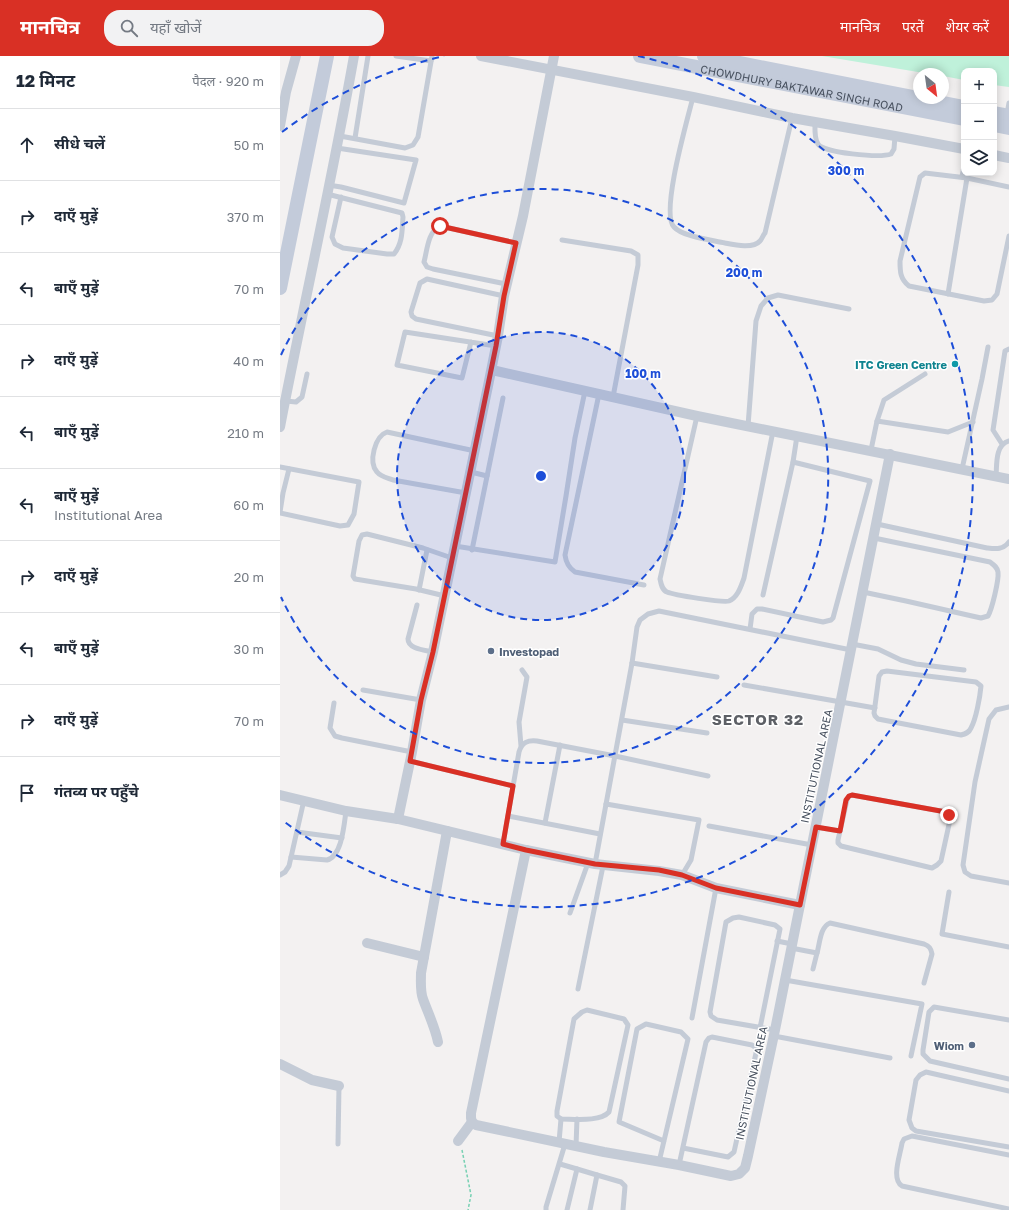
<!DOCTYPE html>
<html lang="hi">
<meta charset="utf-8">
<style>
:root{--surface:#fff;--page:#f2f2f3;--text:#1f2937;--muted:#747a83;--line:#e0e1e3;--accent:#d93025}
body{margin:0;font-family:"Golos Text","Noto Sans Devanagari",sans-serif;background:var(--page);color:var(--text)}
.controls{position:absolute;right:12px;top:12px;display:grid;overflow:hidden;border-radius:8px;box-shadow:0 2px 10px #0003}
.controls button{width:36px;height:36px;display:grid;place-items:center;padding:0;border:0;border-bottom:1px solid var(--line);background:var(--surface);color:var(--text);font:20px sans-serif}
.compass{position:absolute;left:633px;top:12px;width:36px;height:36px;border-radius:50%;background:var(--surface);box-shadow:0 2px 10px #0003;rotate:151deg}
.stop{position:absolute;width:12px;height:12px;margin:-9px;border:3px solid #d93025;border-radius:50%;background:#fff}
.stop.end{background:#d93025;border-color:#fff;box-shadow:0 1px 4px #0008}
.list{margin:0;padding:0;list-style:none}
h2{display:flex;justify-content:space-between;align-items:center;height:52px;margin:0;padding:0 16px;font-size:17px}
h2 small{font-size:13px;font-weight:400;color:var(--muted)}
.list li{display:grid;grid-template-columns:26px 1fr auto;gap:12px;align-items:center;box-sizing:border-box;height:72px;padding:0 16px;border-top:1px solid var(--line)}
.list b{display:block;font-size:15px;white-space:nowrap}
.list p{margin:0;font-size:13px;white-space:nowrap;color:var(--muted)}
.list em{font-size:13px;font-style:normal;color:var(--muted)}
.icon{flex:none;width:22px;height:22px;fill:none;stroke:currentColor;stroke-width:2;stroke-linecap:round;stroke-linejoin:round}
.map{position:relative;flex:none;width:729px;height:1154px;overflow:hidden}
header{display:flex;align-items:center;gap:24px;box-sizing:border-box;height:56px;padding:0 20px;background:var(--accent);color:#fff}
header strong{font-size:19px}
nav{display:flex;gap:22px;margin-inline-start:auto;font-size:14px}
.search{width:280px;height:36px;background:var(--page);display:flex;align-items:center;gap:10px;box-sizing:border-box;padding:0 14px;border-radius:16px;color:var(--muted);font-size:15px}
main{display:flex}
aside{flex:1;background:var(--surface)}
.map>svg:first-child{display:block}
</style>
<header>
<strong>मानचित्र</strong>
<div class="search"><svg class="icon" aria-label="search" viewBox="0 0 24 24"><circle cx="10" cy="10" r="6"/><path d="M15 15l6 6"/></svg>यहाँ खोजें</div>
<nav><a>मानचित्र</a><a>परतें</a><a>शेयर करें</a></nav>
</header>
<main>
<aside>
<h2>12 मिनट<small>पैदल · 920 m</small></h2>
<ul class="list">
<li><svg class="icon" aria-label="ahead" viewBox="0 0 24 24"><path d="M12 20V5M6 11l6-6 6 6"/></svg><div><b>सीधे चलें</b></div><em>50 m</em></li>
<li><svg class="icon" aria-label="right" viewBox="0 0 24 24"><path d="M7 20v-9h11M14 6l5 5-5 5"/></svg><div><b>दाएँ मुड़ें</b></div><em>370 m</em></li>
<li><svg class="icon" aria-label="left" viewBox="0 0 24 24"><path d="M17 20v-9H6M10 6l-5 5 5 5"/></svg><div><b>बाएँ मुड़ें</b></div><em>70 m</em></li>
<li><svg class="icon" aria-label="right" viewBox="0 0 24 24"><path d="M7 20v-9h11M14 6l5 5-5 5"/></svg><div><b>दाएँ मुड़ें</b></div><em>40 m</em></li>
<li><svg class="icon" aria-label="left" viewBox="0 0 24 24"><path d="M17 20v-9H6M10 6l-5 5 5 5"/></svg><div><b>बाएँ मुड़ें</b></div><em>210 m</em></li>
<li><svg class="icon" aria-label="left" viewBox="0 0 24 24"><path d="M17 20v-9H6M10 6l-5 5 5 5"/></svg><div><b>बाएँ मुड़ें</b><p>Institutional Area</p></div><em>60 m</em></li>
<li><svg class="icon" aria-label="right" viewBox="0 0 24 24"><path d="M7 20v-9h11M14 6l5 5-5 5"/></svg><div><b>दाएँ मुड़ें</b></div><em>20 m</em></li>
<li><svg class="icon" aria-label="left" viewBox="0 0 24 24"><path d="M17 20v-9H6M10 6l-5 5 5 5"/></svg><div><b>बाएँ मुड़ें</b></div><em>30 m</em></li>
<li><svg class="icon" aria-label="right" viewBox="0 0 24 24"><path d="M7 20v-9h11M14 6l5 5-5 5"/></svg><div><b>दाएँ मुड़ें</b></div><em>70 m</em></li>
<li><svg class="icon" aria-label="arrive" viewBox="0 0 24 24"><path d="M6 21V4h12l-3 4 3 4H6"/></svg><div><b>गंतव्य पर पहुँचे</b></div></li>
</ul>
</aside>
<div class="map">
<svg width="729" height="1154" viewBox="0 0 729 1154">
<rect width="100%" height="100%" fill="#f3f1f1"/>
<path fill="#bff1da" d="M542,0H729V31L714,29V15H684V24L663,20V18H650Z"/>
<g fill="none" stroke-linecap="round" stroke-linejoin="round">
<path stroke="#76d0b2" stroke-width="1.5" stroke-dasharray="3 2" stroke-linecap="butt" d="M182,1094L191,1139L188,1154"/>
<g stroke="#c4cbd6" stroke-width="5">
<path d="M116,0L151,5"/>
<path d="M413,41C408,62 380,157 394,171C403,181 432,184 445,187C455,189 473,193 480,185C482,183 483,179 485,177L512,62"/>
<path d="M727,58L729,47"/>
<path d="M535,66C535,72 534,82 538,88C543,97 600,102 611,98L614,93L615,80"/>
<path d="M60,80L125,92L133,89L138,81L152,0"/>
<path d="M75,82L88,0"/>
<path d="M682,121L684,110"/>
<path d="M48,129L61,131L124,147L136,104L57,92"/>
<path d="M729,131L687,122L645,117L640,121L620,205C620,215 620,223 629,230L704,245L712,244L717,238L729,180"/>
<path d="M47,138L122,157L123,161C122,173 123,187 114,198H107L63,192L55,188L52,181L61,141"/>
<path d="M282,184L351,195L358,199V209L333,341"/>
<path d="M226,228L153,213L147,211L144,206C147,195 148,175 160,170L236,187"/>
<path d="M668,238L687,122"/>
<path d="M218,280L136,263L132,260L131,256L140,227L147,223L224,240"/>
<path d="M191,286L182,322L117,309L125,276L216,290"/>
<path d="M319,338L285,499C286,507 289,512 295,516L364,529"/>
<path d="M6,345L16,346L22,341L27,318"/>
<path d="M417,360L380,523C381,528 382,534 387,536C394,539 443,547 449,545C458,541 461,530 464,522L493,375"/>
<path d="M597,365L604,344L645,318"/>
<path d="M468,370L476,265L481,250L488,242L498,239L569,253"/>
<path d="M722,388L713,374L725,295L729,293"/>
<path d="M591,394L597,365L668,376L693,366"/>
<path d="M0,411L79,426L74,458L68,469L60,470L0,457"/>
<path d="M682,413L702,323L708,291"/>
<path d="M191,416L207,420"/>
<path d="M716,420C717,408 715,389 729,385"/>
<path d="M186,437L113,424C108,422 101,421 97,416C88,406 95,380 107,376L195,395"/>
<path d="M0,456L3,437L9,413"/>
<path d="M597,468L707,492C716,493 723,494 729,486"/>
<path d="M175,490L275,506L286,440L295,382L305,335"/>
<path d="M192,494L223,342"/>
<path d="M139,534L147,494"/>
<path d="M583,536L626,545L692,560L701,562L708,560C712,553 719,524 718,516C717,511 714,509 710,506L594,482"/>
<path d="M483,539L513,406L517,380"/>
<path d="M165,540L136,533L75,523L73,520L79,485L82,479L87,478L143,492L172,502"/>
<path d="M137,549L128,583C128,593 145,594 153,596"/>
<path d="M470,573L472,558L477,553H482L543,566L551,564L553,562L590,425L513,406"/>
<path d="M572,588L598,593L621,604L636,608L684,614"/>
<path d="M352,607L437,621"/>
<path d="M607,615L696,626L701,630C700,641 696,663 691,672C689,677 685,678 681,679L598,663L595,660L594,657L599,620L602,616Z"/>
<path d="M464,629L595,652"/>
<path d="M83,634L141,644"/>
<path d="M54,647L50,672L55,680L62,682L132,696"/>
<path d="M729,651L716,654L709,663L695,726L683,809L685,816L691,820L729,827"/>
<path d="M342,664L427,677"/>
<path d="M241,690L239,666L247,621L242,614"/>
<path d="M130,705L233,730"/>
<path d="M572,739L666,756L669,759L670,764L661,805L657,809L652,812L561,790L558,787V784L567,744L569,740Z"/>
<path d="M326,748L419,764L411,804L402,819"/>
<path d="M228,760L320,778"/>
<path d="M265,767L280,689"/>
<path d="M429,770L532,789"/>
<path d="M535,771L560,775"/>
<path d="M17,776L62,782"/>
<path d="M223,788L239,696C242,686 248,684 257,685L335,700L428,720"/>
<path d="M11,801L47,804C62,800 64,769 66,755"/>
<path d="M315,808L352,607L357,571L360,564L368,558L379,555L571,594"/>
<path d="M0,819L5,816L9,810L24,744"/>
<path d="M669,836L662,878L729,891"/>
<path d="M290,857L308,807"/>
<path d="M497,885L512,888"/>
<path d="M511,892L537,897C540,887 540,871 550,867L644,888C649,890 651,892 652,898L644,927"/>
<path d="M533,913L537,897"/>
<path d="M505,924L642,948L631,1000"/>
<path d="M298,933L323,810"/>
<path d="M307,954L344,963L348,969L329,1056C320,1066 295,1063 281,1063L277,1060V1055L294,963L302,956Z"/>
<path d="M412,962L436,832"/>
<path d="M729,964L654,951L649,956L643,994V998L650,1005L729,1023"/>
<path d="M480,972L500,873L495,869L459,861L453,862L446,866L430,956L431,960L437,964L495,974"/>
<path d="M494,980L610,1002"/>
<path d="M729,1035L646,1016L640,1019L636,1024L629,1064L632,1072L636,1075L729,1091"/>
<path d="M279,1086L281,1063"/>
<path d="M58,1088L59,1030"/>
<path d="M296,1090L297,1063"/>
<path d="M729,1099L632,1080L624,1083L622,1087C620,1100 611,1123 622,1130L729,1153"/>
<path d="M379,1106L408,983L401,976L366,968L357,973L339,1066L384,1085"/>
<path d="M280,1108L297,1113L287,1154"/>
<path d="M399,1109L426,986L429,982L432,981L472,989L476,992V997L454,1096L448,1101L403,1092"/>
<path d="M297,1113L317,1119L310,1154"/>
<path d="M317,1119L341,1126L345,1130L343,1154"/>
<path d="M266,1154V1151L285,1088"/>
</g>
<g stroke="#c4cbd6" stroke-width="10">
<path d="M201,0L413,41L512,62L615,80L684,93"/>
<path d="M0,70L6,36L16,0"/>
<path d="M714,99L729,102"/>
<path d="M212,314L417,360L729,423"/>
<path d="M0,371C24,247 52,124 74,0"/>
<path d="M0,739L66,755L118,763L246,794L315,808L379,815L402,819L436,832L520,849"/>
<path d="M118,763L132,696L141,644L153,596L208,330L218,280L224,240L243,160L274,0"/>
<path d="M246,794L191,1057V1062L192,1066L196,1069L324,1096L399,1109L451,1120L459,1118L465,1112L468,1100L495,974L610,398"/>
<path d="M87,887L144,901"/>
<path d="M158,986C155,971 148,957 143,943C140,935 141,926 141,917L167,775"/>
<path d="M0,1008L32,1024L59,1030"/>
<path d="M178,1085L192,1066"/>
</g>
<g stroke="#c3cbda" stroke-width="14">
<path id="s1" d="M360,0L684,63"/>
<path d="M424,0L684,51"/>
<path d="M714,57L729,60"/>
<path d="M714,69L729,72"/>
<path d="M0,232L47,0"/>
</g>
</g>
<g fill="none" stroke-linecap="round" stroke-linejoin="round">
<path stroke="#d93025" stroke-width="5" d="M160,170L236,187L224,240L216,290L153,596L141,644L130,705L233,730L223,788L246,794L315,808L379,814L402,819L436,832L520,849L536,771L560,775L566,744L569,740L572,739L666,756L669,759"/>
</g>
<circle cx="261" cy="420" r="144" fill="#1d4ed8" fill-opacity=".12"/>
<g fill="none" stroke="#1d4ed8" stroke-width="2" stroke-dasharray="7 5">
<circle cx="261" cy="420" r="144"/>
<path d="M1 299A287 287 0 1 1 1 541"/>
<path d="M2 76A431 431 0 0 1 164 0M358 0A431 431 0 1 1 2 764"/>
</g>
<circle fill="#0f9aa8" stroke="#fff" stroke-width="1.5" cx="675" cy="308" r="4"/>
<g fill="#5c6f8a" stroke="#fff" stroke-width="1.5">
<circle cx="211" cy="595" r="4"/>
<circle cx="692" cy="989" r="4"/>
</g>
<g text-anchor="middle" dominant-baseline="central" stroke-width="3" stroke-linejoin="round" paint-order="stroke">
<g font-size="11" fill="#48515f" stroke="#fff">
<text stroke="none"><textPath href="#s1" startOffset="165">CHOWDHURY BAKTAWAR SINGH ROAD</textPath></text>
<text transform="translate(536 710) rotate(-78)">INSTITUTIONAL AREA</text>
<text transform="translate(471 1027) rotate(-78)">INSTITUTIONAL AREA</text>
</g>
<g font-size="11" font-weight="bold" fill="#0d838f" stroke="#fff" text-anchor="end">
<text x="667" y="308">ITC Green Centre</text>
</g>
<g font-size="11" font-weight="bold" fill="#4e5e75" stroke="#fff" text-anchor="start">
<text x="219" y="595">Investopad</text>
<text x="684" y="989" text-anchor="end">Wiom</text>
</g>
<g font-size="15" font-weight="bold" letter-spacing="1" fill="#5d6066" stroke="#fff">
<text x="478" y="663">SECTOR 32</text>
</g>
</g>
<circle cx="261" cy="420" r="6" fill="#1d4ed8" stroke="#fff" stroke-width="2"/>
<g font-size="12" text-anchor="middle" font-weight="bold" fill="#1d4ed8" stroke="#fff" stroke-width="3" stroke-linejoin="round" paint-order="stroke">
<text x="566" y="119">300 m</text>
<text x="464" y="221">200 m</text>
<text x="363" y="322">100 m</text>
</g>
</svg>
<div class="controls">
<button>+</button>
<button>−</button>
<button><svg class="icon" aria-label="layers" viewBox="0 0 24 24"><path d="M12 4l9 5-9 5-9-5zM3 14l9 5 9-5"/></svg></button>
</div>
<svg class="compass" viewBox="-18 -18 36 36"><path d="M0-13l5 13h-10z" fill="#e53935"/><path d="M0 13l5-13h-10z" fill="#747a83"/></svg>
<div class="stop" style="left:160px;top:170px"></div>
<div class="stop end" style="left:669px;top:759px"></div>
</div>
</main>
